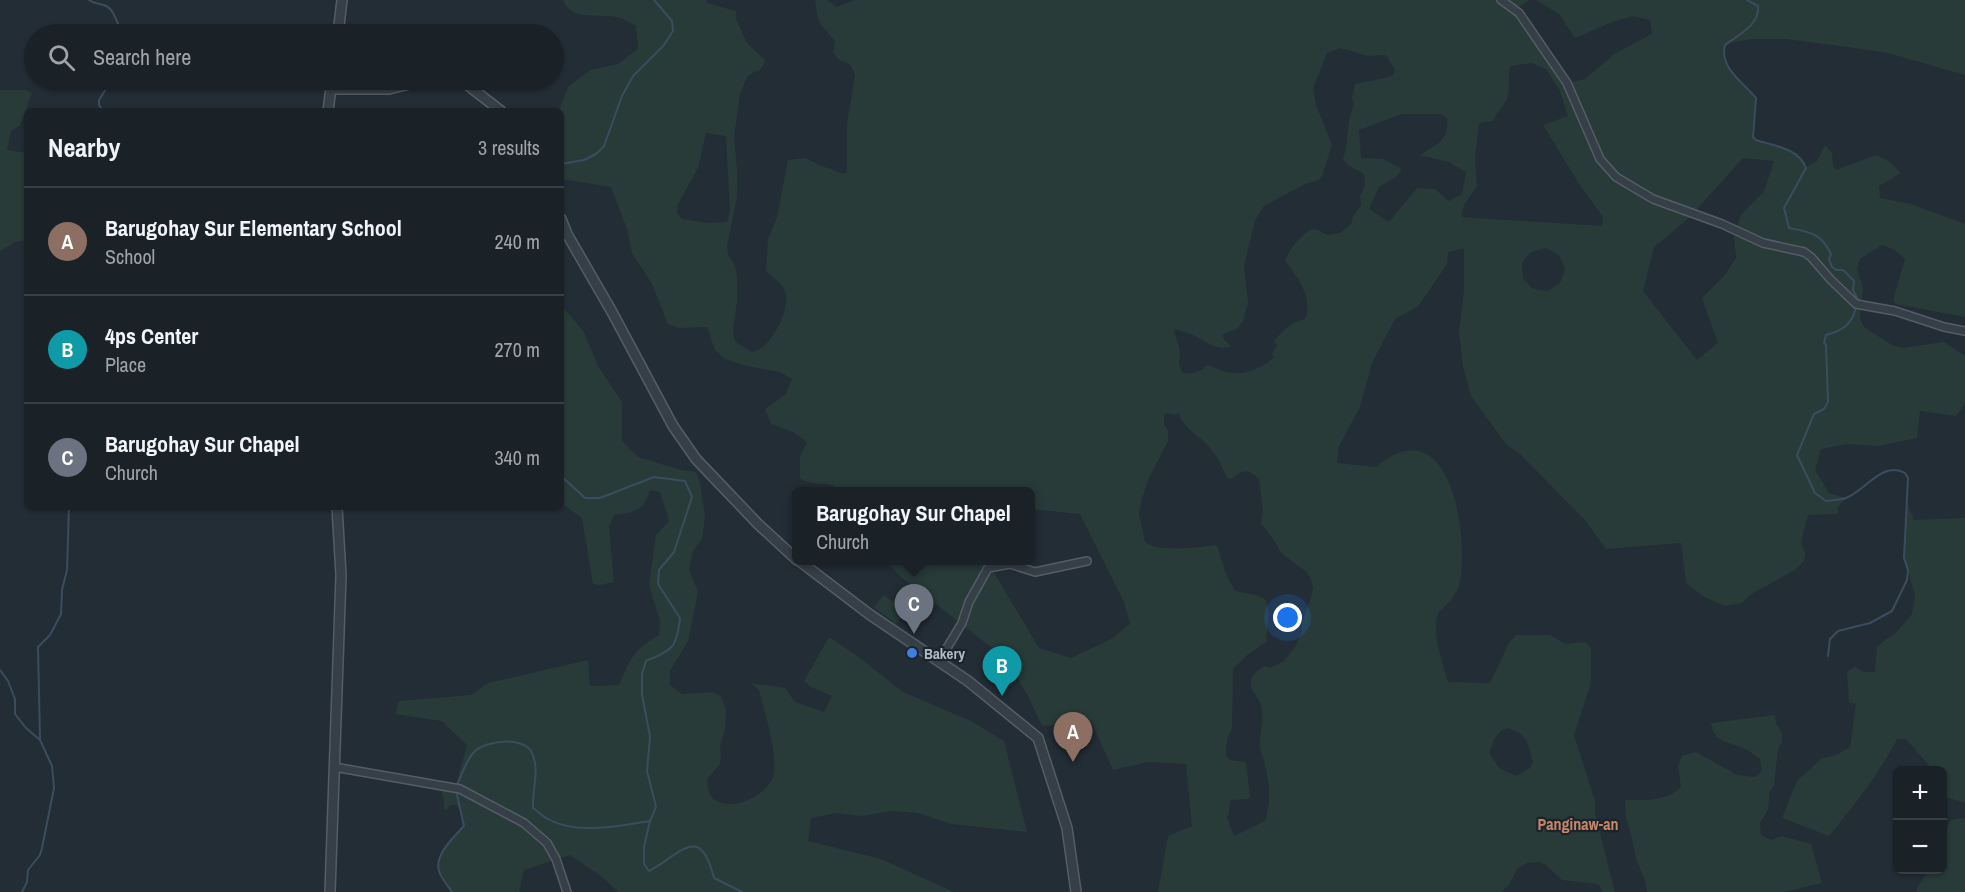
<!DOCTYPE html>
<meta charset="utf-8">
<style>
:root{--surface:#1a2228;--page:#272f34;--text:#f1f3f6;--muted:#9fa4a8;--line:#383f45;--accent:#0b8043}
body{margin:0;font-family:"Archivo Narrow",sans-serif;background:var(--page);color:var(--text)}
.controls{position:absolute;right:18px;bottom:18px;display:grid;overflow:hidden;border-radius:9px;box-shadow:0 2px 4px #0004}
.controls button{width:54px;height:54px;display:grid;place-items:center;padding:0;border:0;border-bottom:2px solid var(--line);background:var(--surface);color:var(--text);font:30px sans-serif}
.you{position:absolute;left:1288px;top:618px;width:21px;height:21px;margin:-15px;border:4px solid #fff;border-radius:50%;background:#1a73e8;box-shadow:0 0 0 9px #1a73e833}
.badge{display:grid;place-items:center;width:39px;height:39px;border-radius:50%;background:var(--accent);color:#fff;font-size:20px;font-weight:700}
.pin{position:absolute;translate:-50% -50px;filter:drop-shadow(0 2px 3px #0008)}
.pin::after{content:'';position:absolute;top:32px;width:21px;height:18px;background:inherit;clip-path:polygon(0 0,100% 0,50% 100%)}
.popup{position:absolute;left:792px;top:487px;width:243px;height:78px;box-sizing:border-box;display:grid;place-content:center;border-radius:9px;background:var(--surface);filter:drop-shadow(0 2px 4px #0005);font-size:20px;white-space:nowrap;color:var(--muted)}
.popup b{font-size:22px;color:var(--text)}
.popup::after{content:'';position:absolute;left:50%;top:100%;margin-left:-12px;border:12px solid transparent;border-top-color:var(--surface)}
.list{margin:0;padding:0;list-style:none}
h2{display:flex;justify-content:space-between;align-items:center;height:78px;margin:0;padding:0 24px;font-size:26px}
h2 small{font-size:20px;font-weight:400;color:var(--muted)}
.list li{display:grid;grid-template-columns:39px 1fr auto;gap:18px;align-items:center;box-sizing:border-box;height:108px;padding:0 24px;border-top:2px solid var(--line)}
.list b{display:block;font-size:22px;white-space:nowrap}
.list p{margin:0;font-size:20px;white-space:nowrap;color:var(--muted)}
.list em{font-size:20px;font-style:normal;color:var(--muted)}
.icon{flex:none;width:33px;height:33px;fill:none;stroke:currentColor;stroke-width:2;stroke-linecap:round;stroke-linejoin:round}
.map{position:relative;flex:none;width:1965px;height:892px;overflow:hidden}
.search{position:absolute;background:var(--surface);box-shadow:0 2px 4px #0004;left:24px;top:24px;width:540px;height:66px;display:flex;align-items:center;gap:15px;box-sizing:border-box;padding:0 21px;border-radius:33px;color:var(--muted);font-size:22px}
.panel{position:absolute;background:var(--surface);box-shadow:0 2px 4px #0004;left:24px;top:108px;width:540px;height:402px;border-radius:9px}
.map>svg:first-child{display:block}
</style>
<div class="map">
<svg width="1965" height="892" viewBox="0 0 1965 892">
<rect width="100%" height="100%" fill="#232d36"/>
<g fill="#283b39" fill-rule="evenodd">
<path d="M563,0H706L707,3L736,11V19L747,43L765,60L764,64L759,71L754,72L747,77L740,94L734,137L737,169V197L727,246L728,255L735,266L737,276V301L733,330L734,338L737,343L752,352C770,350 792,309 785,291C781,281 772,278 766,271L768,239L777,217L788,160L805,158L819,165L844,174L847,172V124L855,75L850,64L839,60L833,52L835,41C819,23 818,24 815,0H827L837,7L854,0H1530L1518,7L1542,44L1571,82L1585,79L1616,53L1652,34L1650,20L1633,16L1612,22L1575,38L1559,14L1536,0H1965V75L1888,53L1855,48L1786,39H1752L1727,43L1723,49C1725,71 1743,82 1756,98L1752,132L1753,137L1756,140L1797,153L1806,167L1817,161L1825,145L1832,153L1833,166L1836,170L1876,155L1890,162L1901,173L1879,186L1880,198L1911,204L1965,224V317L1896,304L1893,300L1905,259L1895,250L1882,245L1860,259L1857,269L1863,288L1860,318L1864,327L1892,345L1902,348L1944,342L1965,356V404L1956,416L1920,411L1917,438L1878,446L1847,444L1821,449L1815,470L1829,493L1846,498L1838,507V514L1808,515L1801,542L1805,553L1804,561L1795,570L1753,593L1741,603L1724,606L1703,596L1686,583L1681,543L1606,549L1585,520L1521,455L1506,444L1471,396L1463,367L1459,333L1464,290V248L1448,252L1447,264L1426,295L1417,307L1395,319L1372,363L1360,407L1339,446L1337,463L1376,467C1449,405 1469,532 1460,581C1459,589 1453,599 1447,604C1445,607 1439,611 1438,614C1436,617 1436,625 1436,628C1436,646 1443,664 1448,682L1490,683L1509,643L1516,635H1550L1566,644L1585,642L1591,648V683L1574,735L1595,801V814L1615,892H1603L1598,884L1562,880L1546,865L1539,862L1527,863L1517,869L1509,885L1501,892H1158L1168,836L1192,826L1186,764L1148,762L1113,770L1091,721L1042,726L1028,696L1006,659L900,576L886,561H987L1039,648L1071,658L1111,639L1130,624L1124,602L1080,514L1031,509V492L837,491L835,486C823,482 809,485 800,478V457L807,442L793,432L771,424L765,409L786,394L792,379L780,372L747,366L725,359L715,350L707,327L679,328L668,324L651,282L632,253L627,229L611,187L562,179L561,177V111H559L568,87L590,70L618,64L638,49L636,26C632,24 628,21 623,19C604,11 572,24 563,0ZM1340,48L1367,56L1386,55L1395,70L1393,75L1389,77L1355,84L1352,98L1354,104L1349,120L1346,148L1343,159L1348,165L1364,174L1365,185L1360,196L1361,205L1353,217L1351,224L1340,233L1327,235C1322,233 1319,229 1314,229C1303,231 1288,251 1285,261C1297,276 1314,299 1305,319C1289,324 1284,328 1274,342L1277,345L1272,354L1274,357C1260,371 1236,378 1217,369C1214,368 1211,366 1208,365C1200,372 1193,374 1183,373C1177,363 1180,362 1180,353C1180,347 1176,338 1174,332L1175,329C1182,331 1192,334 1199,338C1210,344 1218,351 1232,346L1225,341L1222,335L1238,328L1243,321L1248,303L1244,266L1255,221L1264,206L1305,184L1319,180L1322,176L1332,145L1316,105L1313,88L1327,53ZM1532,63L1547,70L1560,91L1568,116L1543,125L1579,184L1603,217L1602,226L1461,217L1464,205L1477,186L1475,158L1479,123L1493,121C1497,111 1506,106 1508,95C1510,85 1507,76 1511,66ZM1402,114H1441L1447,118C1449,141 1437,144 1420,155L1449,162L1466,172L1462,194L1449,201L1435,189L1417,188L1389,222L1369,209L1379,187L1396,177L1402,169L1383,159L1361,158L1359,130ZM706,133L726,136L730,211L727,222L709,223L682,219L677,213L678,204L698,168ZM1743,158L1774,161L1764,191L1741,215L1734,236L1736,258L1724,276L1702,298L1718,343L1697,360L1643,291L1654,247L1689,218ZM1546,248L1559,255L1565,269L1560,283L1548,291L1533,289L1523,278L1522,263L1531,252ZM1166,413L1175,415L1179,413C1182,428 1201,436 1210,448C1218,458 1222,466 1227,478L1232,479C1242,469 1249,469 1259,479L1263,511L1261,523L1276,543L1281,553L1305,571L1310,577L1313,587L1311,598L1302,621V631L1295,647L1284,661L1270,668L1264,666C1257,671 1250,675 1251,684C1251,692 1259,697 1261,705C1265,723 1259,731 1260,747C1261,753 1264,759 1265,765C1270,784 1271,802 1265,821L1234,836L1227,817C1231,811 1228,806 1231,800L1248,799L1250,797L1246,762L1230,760L1226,756L1227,740L1232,728L1233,669L1247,655L1266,642L1269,613L1266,600C1256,594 1247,593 1235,591L1226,574L1217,545C1200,547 1159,553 1145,542L1139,514L1141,502L1148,480L1168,441V431L1164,424V415ZM1508,728L1520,733L1527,741L1533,762L1530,768L1516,776L1499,768L1489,753C1493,743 1496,730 1508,728Z"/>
<path d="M0,90H26L32,93L20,125L11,131L7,150L27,153V240L15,242L0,251Z"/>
<path d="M561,302L565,310L584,332L598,366L622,402V441L638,457L681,470L696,472L700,483L705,517L702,539L693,551L689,569L698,592L688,641L670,671V685L682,694L713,692L721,696L726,710L725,729L720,746L721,756L720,764L707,779C708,787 708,796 715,800C732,812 767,795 773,777C779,756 764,711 759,690L751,683L785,688L795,702L824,712L832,696L811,687L804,681L829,637L860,658L903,692L971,721L1004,741L1027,832L951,824L918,813L891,811L861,816L836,813L811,818L808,841L881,859L954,892H618L601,876L570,855L524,870L519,892H452C448,886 441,878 439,871C434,855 454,837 464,826L460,809L456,805H450L446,810L444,809V801L441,790L420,788L417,781L455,788L467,745L442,721L395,714L399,701L471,695L488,683L588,660L590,686L619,685C632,656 632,652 659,635L660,621L649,585L656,535L669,521L660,492L650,490C644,511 634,512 614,515L609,527L614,582L600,585L593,584L582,518L561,503Z"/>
<path d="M1907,503L1914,520L1965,518V803L1943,796L1942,770H1933L1906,739H1897C1879,775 1854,805 1829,836L1782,818L1797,781L1821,759L1838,754L1850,747L1856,704L1849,703L1847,672L1855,667L1864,672H1875L1877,647L1885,640L1896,633L1912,614L1915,596L1908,570L1904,558Z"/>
<path d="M884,595L906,611L896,624L874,607Z"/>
<path d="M1775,715L1776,723L1782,734V742L1778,749L1774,786L1769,793C1769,805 1769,813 1760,822L1761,835L1771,840L1782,836L1811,844L1822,883L1785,892H1647L1645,880L1636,859L1632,838L1626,818L1625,800C1645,800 1666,802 1681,787L1678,766L1682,756L1696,752L1737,775L1756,777L1762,771L1760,759C1754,755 1749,750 1743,748C1728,741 1714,743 1711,723Z"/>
<path d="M1960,818L1965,819V892H1917V888L1929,870H1942L1943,836L1951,820Z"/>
</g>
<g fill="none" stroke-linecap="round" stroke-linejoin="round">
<g stroke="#3a4d5e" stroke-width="2">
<path d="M89,0C94,4 98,3 104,5C113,8 115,18 119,26L116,34"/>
<path d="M1747,0L1758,6C1760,25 1738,35 1725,45C1719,68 1744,83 1756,98L1753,137L1756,140C1774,146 1799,148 1806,168L1784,208L1789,228C1810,232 1821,233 1831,254L1829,259L1832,267L1836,270H1843L1854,281L1853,290L1858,300"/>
<path d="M103,111L99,105V100L109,84L107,80"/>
<path d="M561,164L584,160L596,154L604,146L622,96L633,76L664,45L673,31L672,21L654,0"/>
<path d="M561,476L585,498H600L654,477L685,481L692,497L674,552L659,570L658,584L680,618C677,647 673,650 646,661L642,674V694L650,737L647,771L656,807L650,821L644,847V864L649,871C681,854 700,822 714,878L742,892"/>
<path d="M1828,656L1830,639L1838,631L1870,623L1892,611L1907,580L1908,570L1904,558L1908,478L1905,473C1883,460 1865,491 1846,498C1840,500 1832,500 1826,501L1815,493L1797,455L1814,414L1824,409L1828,402L1826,345L1824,343L1826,335C1842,331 1853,324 1856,306"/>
<path d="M0,670L8,681L15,699V714L26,728L40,740"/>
<path d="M457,785C462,775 466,760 474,752C485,740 525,736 532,753C540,771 532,789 533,808C538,811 543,817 548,819C576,835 620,826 650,821"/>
<path d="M22,892L27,882L28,870L40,855L42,848L54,788L52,766L40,740L38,647L50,635L61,614L62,590L67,570L69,507"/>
<path d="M452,892C448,886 441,878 439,871C434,855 454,837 464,826L456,790"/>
</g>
<g stroke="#545d65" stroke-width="10">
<g id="minor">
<path d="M1501,0L1519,13L1567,83L1600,159L1616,177L1653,199L1722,224L1763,243L1804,252L1811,257L1831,280L1856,304L1895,311L1944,327L1965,331"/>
<path d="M939,661L962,623L969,602L988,568L1010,564L1035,572L1087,561"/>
<path d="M334,767L460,789L524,823L547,843L556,859L567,892"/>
</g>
</g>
<g stroke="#545d65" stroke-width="12">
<g id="tertiary">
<path d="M338,34L342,0"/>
<path d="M461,80L501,111"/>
<path d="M331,89H389L426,80"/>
<path d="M328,111L332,80"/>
<path d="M561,219L567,234L612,312L673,426L696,459L758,524L797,560"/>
<path d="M798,560L869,614L968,681L1038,738L1067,828L1076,892"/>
<path d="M330,892L341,575L337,507"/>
</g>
</g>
<use href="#minor" stroke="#363f47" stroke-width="7"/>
<use href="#tertiary" stroke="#363f47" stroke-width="9"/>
</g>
<circle fill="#3f7fe0" stroke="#1c242b" stroke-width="2" cx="912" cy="653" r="6"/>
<g text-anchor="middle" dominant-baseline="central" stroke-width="4.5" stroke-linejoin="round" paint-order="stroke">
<g font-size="15" font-weight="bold" fill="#b1bac3" stroke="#1c242b" text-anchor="start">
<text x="924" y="653">Bakery</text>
</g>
<g font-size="16" font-weight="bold" fill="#c88668" stroke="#1c242b">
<text x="1578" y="824">Panginaw-an</text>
</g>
</g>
</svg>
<div class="controls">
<button>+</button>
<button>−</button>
</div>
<div class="you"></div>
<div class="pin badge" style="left:1073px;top:762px;background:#8d6e63">A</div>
<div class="pin badge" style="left:1002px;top:696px;background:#0f9aa8">B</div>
<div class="pin badge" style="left:914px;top:634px;background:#6b7280">C</div>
<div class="popup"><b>Barugohay Sur Chapel</b>Church</div>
<div class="search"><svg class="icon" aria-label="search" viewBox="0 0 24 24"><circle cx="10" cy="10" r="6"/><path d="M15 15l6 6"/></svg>Search here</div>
<section class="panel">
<h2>Nearby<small>3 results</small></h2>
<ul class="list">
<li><span class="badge" style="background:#8d6e63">A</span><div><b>Barugohay Sur Elementary School</b><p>School</p></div><em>240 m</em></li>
<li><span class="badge" style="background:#0f9aa8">B</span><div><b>4ps Center</b><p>Place</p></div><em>270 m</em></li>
<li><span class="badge" style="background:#6b7280">C</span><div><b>Barugohay Sur Chapel</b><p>Church</p></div><em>340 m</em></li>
</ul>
</section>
</div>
